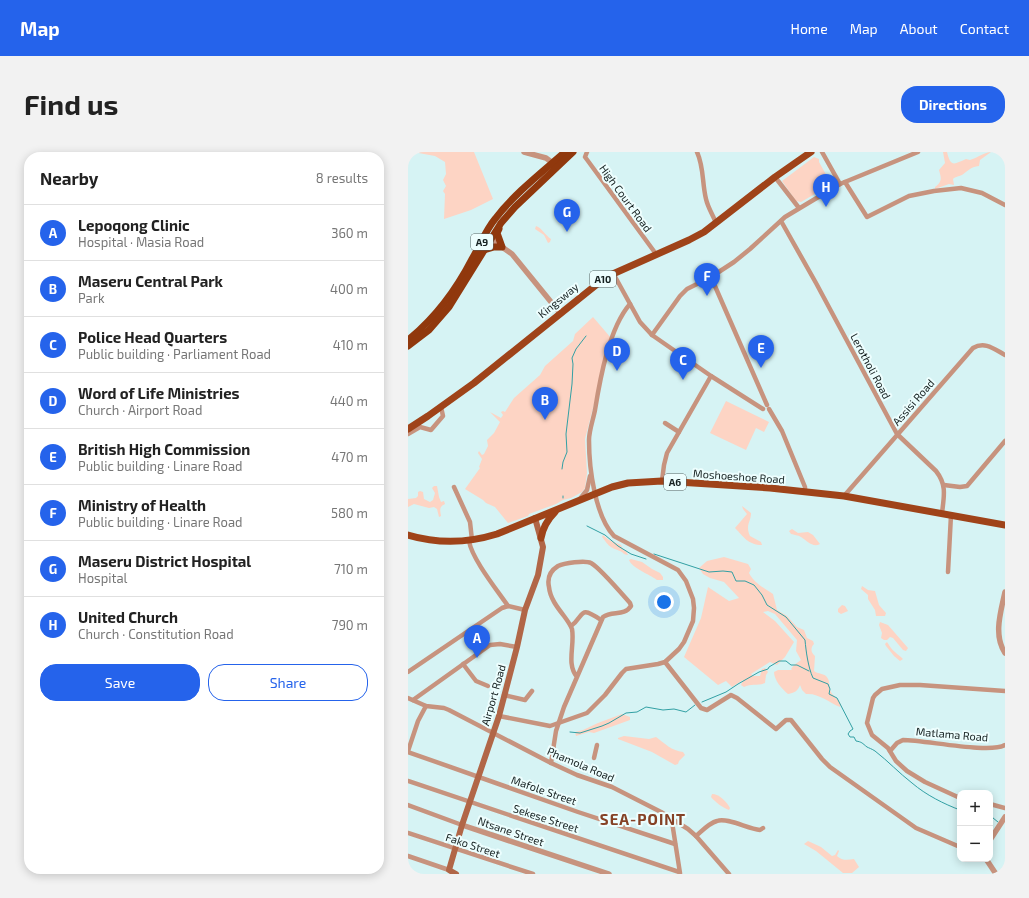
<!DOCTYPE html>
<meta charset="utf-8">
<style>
:root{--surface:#fff;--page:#f2f2f2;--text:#222;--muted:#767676;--line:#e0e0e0;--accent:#2563eb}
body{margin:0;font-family:"Exo 2",sans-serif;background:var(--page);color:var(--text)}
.controls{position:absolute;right:12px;bottom:12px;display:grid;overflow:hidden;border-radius:8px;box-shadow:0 2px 10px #0003}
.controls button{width:36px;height:36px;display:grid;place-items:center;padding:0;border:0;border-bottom:1px solid var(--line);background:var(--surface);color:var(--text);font:20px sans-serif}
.you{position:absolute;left:256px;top:450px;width:14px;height:14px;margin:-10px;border:3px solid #fff;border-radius:50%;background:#1a73e8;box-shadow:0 0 0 6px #1a73e833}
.badge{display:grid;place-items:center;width:26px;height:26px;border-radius:50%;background:var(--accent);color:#fff;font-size:13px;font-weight:700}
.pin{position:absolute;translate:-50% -33px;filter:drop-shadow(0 1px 2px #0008)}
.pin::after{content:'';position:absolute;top:21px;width:14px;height:12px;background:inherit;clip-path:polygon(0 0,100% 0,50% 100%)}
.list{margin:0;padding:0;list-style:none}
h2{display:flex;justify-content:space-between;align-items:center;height:52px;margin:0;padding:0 16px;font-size:17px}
h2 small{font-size:13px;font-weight:400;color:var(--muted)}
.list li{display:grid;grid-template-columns:26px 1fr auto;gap:12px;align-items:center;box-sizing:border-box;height:56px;padding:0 16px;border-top:1px solid var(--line)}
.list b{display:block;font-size:15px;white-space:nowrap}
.list p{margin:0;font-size:13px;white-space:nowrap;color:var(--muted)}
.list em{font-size:13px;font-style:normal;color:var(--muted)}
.actions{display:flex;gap:8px;padding:12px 16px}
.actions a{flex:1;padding:9px 0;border:1px solid var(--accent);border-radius:16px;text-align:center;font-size:14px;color:var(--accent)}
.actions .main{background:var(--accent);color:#fff}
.map{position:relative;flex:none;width:597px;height:722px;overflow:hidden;border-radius:16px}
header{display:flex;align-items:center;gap:24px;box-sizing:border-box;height:56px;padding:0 20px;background:var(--accent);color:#fff}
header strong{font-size:19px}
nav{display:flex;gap:22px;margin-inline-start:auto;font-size:14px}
.intro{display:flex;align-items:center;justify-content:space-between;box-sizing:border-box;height:96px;padding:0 24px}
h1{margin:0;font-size:28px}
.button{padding:10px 18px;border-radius:16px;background:var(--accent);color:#fff;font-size:14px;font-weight:700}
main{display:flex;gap:24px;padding:0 24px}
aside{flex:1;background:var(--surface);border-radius:16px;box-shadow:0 2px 10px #0003}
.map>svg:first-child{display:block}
</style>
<header>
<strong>Map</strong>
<nav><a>Home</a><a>Map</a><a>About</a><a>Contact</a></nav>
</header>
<div class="intro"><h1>Find us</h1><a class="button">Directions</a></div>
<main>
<aside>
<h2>Nearby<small>8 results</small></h2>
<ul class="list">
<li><span class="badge">A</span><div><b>Lepoqong Clinic</b><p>Hospital · Masia Road</p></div><em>360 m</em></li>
<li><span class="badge">B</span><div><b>Maseru Central Park</b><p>Park</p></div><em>400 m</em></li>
<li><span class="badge">C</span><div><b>Police Head Quarters</b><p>Public building · Parliament Road</p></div><em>410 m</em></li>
<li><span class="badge">D</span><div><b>Word of Life Ministries</b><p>Church · Airport Road</p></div><em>440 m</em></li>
<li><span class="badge">E</span><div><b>British High Commission</b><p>Public building · Linare Road</p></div><em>470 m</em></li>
<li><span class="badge">F</span><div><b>Ministry of Health</b><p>Public building · Linare Road</p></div><em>580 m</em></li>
<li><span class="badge">G</span><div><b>Maseru District Hospital</b><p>Hospital</p></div><em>710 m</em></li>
<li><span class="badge">H</span><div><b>United Church</b><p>Church · Constitution Road</p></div><em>790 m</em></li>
</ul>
<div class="actions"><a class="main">Save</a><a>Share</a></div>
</aside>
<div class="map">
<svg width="597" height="722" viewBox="0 0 597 722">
<rect width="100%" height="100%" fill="#d6f3f4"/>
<g fill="#fdd4c4">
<path d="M5,0H66L85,47L63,58L36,67L37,42L35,39L38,34L35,28L38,22L37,10L27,4Z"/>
<path d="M535,0H539C543,16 546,12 558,7L562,8C569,6 577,0 583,0L572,8L571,14C562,15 560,19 554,23C550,25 548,24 545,27L546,33L541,32L527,37V35C535,29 533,26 531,18L537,11Z"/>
<path d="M406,5L411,7V10L420,26L423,27L424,29V32L393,50L388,49L374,29Z"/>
<path d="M128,74C134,76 137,83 143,87L142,90L140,91L136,83L127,77Z"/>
<path d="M185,165L203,186L177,287L179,321L177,336L174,340L163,346L155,348L148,352L121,362L120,364L100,371L87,355L78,351L75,348L57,337L72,316L71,315L74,307L70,301L71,299L74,303L76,302L80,294L79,288L86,281L92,270L82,260L93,266L95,263L93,260L95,259L97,260L106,246L132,223L137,214L165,189L167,182Z"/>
<path d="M318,249L361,270L356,280L348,276L338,298L302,281Z"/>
<path d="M26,334H29L31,345L33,350L36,349L37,352C31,355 32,357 33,364L31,365L29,357L26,355L21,356L6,352L0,355V347L8,346L10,344V340L12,339L15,340L16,347L22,350L25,348L27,341L24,336Z"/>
<path d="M334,354L343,361C343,370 337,373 342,384L353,390L354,393C340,393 336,385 327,376L339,362L335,357Z"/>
<path d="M384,377L390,381L400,380L405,383L412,392C405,396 399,389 393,385C390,383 386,383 383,382L381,379Z"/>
<path d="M195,383L201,388L213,393L215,398L218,399L220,403C216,403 215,400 212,399C201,395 201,394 194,385Z"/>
<path d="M316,405L340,412L343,417L341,421C347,432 355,435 365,442L369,458L379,464L389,475L396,478L399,486L405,489L406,492C402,496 403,501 407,504L406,519C410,522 414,521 418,524C423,529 420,534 423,540C425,544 430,546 433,553L432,555C420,550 411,541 398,542L394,538L392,533C390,539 386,541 380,542C374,537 366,528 366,520L370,518H384L383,517L386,513L393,508L388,499L389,488L367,462L360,459L355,460L367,469L386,490L377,505L369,513L362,510L343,522L345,524H352L354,517L357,516L360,520L358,523L357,531C350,534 343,531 336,535L333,533L335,528L324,535L318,529L310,533L276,505L293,466L300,435L321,449L331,446L316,430L302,426L295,422L291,416L299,409Z"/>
<path d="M223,407L234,410L244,417L252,421L255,425V428H249C241,422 224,416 221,408Z"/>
<path d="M454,434L460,438L467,439L471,453L478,461L477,464H468L467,458L460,447V443L453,437Z"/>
<path d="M434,453L437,454L440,459L433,462L430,460V457Z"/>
<path d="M472,470L480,473L500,496L498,499L495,498L485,486L482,485L479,488H476L473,486L474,481L471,473Z"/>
<path d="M479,490C481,493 484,498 487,500C490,503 492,504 495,507L492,509L486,504L478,494L477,492Z"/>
<path d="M214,562L222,565V568L186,581L181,580L168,584L167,580L175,578L190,571Z"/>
<path d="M216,584L241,587L248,585C256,591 264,599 275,600L277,603L271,609L270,612L267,613L244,600L210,587V586Z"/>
<path d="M304,642C311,642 319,650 322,656L321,658C315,656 307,650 303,645Z"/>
<path d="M400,689L413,695L424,704L427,703L430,698L431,699L429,704C434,709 440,708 446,707L451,715L444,721H435L408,699L396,692Z"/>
</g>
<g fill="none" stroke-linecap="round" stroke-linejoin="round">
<g stroke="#32a0a4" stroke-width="1">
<path d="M154,317L155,310L159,300L158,282L164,232L165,212L164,206L168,197L178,184"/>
<path d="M155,346V344"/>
<path d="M179,374L197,383L210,394L223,402L238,407"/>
<path d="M246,402L301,420L315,419L324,420L328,429H337L346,433L354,443L359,453L378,465L397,488C398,499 400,515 405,526L420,532L422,537L421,542L429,546L445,577L442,579L440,582L442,585H446L448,589C454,590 454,591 459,595C461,596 464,597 467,599C480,609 491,621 504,631C518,643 536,652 552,658"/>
<path d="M294,550L318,540L330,532L351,520L360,517L361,515L371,509H378L383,513H389L401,519"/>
<path d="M162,580L172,581L194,574L201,571L218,561L229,560L238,555L255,558L266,557L278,560L287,553"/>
<path d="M582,662L585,666L590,670"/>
</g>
<g stroke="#c7937e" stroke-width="4.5">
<path d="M179,0L177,5L180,9L248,102"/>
<path d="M289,0C296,15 294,31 298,47C300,56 305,63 308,71"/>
<path d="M414,0L432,32"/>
<path d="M367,25L391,56"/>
<path d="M437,30L459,65L501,44L526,39L553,36L574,41L597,53"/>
<path d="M373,69L408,131L489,282L528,319C539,333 536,344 534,361"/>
<path d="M205,121L232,170L244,183L303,224L355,257"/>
<path d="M303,125L359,253"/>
<path d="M244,183L272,144L279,137L303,125L326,110L342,97L377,65L432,32L510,0"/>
<path d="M361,257L374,279L397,335V340"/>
<path d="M257,271L271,280"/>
<path d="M0,282L12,275L23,278L35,264L33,255"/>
<path d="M254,329L256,313L259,301L303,224"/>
<path d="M536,333L552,335L559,334L597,289"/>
<path d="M46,335L62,370L64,388"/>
<path d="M436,344L565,196C577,189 586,197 597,203"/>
<path d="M171,348L179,338L182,324"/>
<path d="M61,389C64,407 89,438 100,454"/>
<path d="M540,420L543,363"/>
<path d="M163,474C177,464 170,452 193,468"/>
<path d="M257,510L293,556L299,558L323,543L329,546L368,577L378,568H383L414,607L422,615L508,676L552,695"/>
<path d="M55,512L68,529L80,534"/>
<path d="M0,520L94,456L100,454L117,458"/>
<path d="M96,543L117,548L124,539"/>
<path d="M0,546L18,554L36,556L41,558L143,611L169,623L204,635L253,660L280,677L288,684L321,722"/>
<path d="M5,548L82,493L92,492L109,495"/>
<path d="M91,564L142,574L179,561L197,543L214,521L218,517L250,512L257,510L271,497L276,490L285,469L286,456L285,447L278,429L270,418L206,384C187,364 181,316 181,288C181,279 185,268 187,258C192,227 201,176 222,152"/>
<path d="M0,599L10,569L18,554"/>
<path d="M482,599L489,591L495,588C517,588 582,602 597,593"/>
<path d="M0,600L170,660L267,692"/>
<path d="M186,606L189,593"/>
<path d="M143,611L148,579L156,555L169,525C158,512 167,493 164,477C162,472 159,468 156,464C149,455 142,446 141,435C139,426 142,419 150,414C156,411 177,408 183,411C192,416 214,442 222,451L223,454C216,465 204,458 195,465L169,525"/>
<path d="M0,629L271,720"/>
<path d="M552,646L517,630L499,619L488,609L480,596L464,583L459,571L465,546L467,543L474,537L492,533H512L597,539"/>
<path d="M582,652L597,656"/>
<path d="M0,653L54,673"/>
<path d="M265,668L264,670L272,721"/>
<path d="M0,681L125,722"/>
<path d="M288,684C294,679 301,671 309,669C319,665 340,677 352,678L355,676"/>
<path d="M0,704L41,718"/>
</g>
<g stroke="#c7937e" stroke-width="5.5">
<path d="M116,0L138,6L146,12"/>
<path d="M80,85L104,102L152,161"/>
<path d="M597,440C593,459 585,483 597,501"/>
<path d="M54,673L201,722"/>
<path d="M582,688L597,665"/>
<path d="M578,707L588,722"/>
</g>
<path stroke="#b16647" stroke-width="6" d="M48,722L41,718L54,673L91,564L109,495L117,458L130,423L135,395L127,366"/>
<g stroke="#9f4319" stroke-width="7">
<path d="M0,277L20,264L66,231L198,125L281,88L296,80L367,25L403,0"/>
<path d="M0,383C30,392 60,391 89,382L204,335L220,331L254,329L362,336L436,344L597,373"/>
<path d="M133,386C135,375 139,368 147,360"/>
</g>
<g stroke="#90380d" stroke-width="7">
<path d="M76,98L86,95H94L89,81L91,77"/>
<path d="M0,188C27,166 48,138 64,107C72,94 77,79 87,67C106,42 133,21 157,0"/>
<path d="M0,194L21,178L41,155L93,71L107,55L165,0"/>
</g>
</g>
<g text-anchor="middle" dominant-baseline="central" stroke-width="4" stroke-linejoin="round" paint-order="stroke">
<g fill="#edfefe" stroke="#566363" stroke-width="1">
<rect x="63" y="82" width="22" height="16" rx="3"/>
<rect x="182" y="119" width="26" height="16" rx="3"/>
<rect x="256" y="322" width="22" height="16" rx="3"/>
</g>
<g font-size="10" font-weight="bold" fill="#152020">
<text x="74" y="90">A9</text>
<text x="195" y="127">A10</text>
<text x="267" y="330">A6</text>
</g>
<g font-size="11" fill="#152020" stroke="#edfefe">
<text transform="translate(218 46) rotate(54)">High Court Road</text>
<text transform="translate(150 148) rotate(-39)">Kingsway</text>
<text transform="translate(463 214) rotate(62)">Lerotholi Road</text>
<text transform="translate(505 250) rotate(-49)">Assisi Road</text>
<text transform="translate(331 324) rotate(4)">Moshoeshoe Road</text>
<text transform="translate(85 543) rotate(-74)">Airport Road</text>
<text transform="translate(544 582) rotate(5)">Matlama Road</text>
<text transform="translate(173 612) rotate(23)">Phamola Road</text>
<text transform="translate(136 638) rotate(19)">Mafole Street</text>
<text transform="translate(138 666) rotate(18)">Sekese Street</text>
<text transform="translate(103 679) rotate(19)">Ntsane Street</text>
<text transform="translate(65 693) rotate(18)">Fako Street</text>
</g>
<g font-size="15" font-weight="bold" letter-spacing="1" fill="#854226" stroke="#edfefe">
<text x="235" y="667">SEA-POINT</text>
</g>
</g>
</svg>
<div class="controls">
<button>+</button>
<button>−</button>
</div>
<div class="you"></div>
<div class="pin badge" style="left:69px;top:506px">A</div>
<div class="pin badge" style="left:137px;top:268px">B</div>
<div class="pin badge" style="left:275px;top:228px">C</div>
<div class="pin badge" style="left:209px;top:219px">D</div>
<div class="pin badge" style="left:353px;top:216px">E</div>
<div class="pin badge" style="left:299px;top:144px">F</div>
<div class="pin badge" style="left:159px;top:80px">G</div>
<div class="pin badge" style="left:418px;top:55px">H</div>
</div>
</main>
